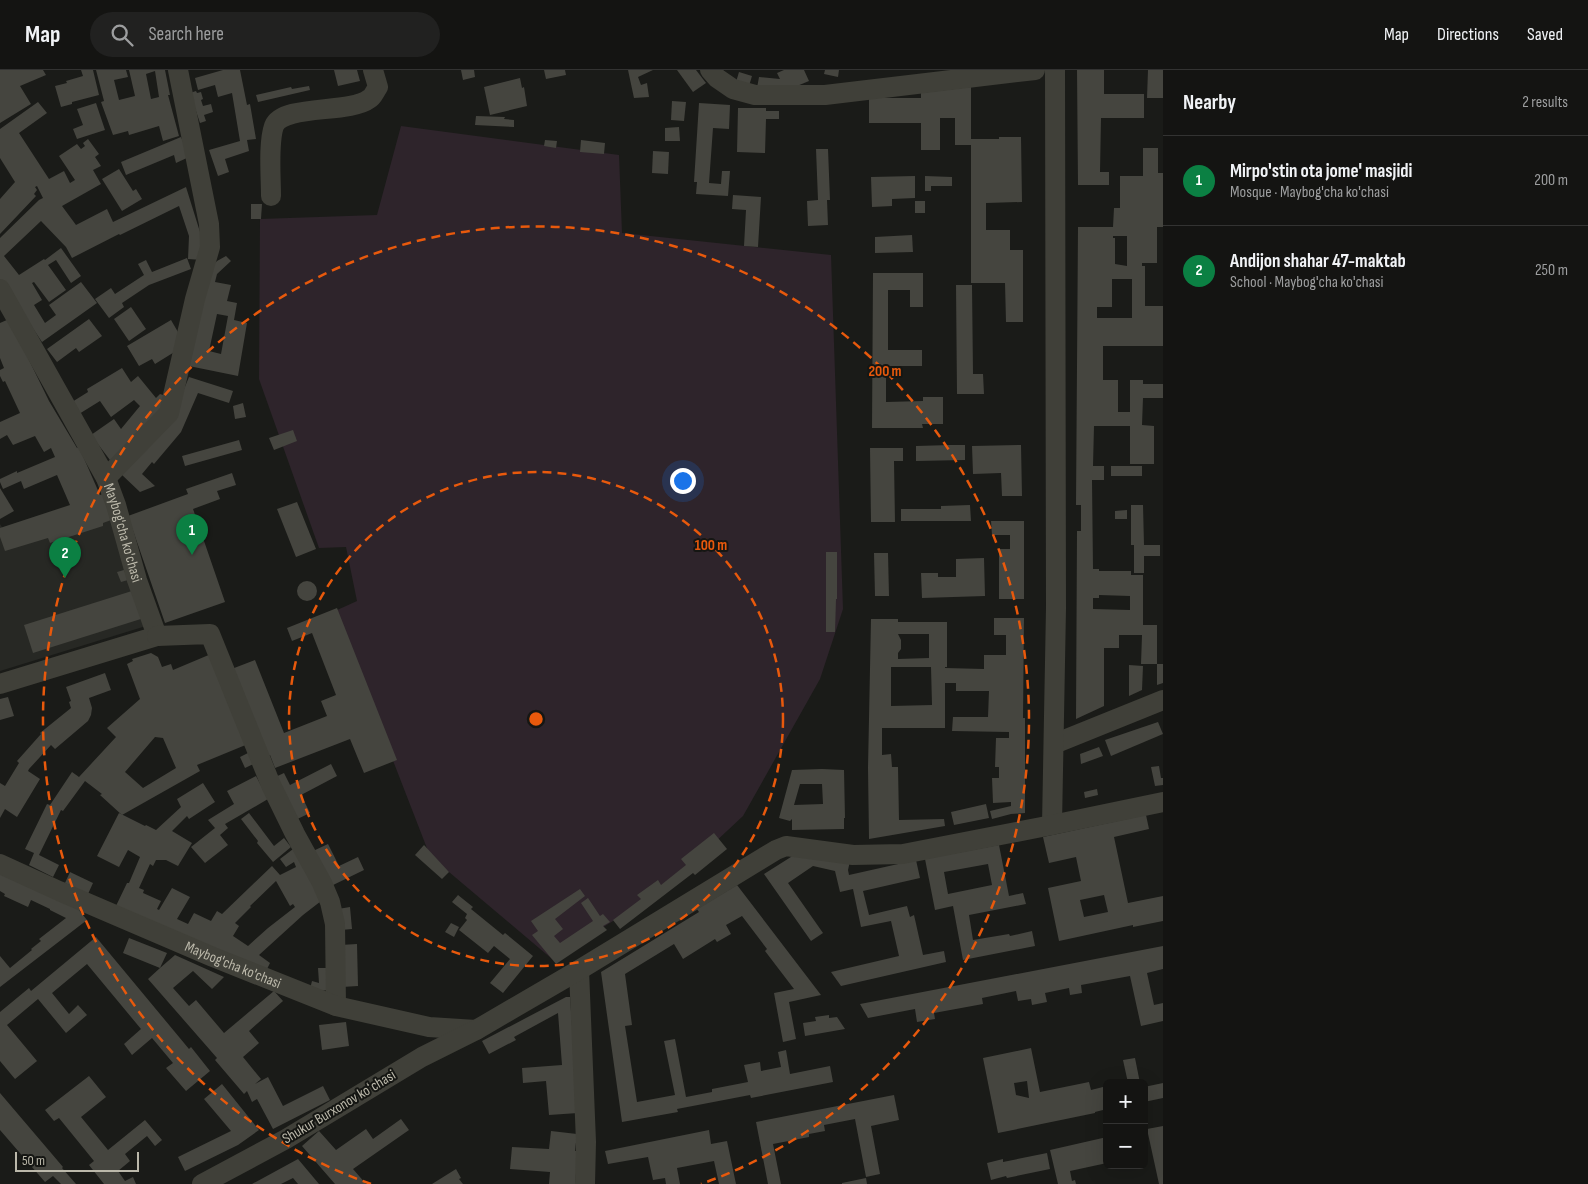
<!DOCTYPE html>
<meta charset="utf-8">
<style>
:root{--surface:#141412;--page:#212120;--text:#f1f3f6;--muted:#9d9e9f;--line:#333332;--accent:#0b8043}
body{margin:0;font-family:"Sofia Sans Condensed",sans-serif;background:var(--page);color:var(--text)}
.controls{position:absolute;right:15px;bottom:15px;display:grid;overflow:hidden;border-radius:8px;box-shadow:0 5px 20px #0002}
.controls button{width:45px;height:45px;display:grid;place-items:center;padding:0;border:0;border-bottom:1px solid var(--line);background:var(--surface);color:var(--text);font:25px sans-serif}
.scale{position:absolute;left:15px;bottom:12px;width:124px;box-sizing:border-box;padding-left:5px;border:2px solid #bbb8aa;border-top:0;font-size:14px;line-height:18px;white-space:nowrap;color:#bbb8aa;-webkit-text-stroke:4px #151613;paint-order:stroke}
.you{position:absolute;left:682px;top:410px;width:18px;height:18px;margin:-12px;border:4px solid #fff;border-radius:50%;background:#1a73e8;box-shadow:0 0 0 8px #1a73e833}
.badge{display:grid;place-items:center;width:32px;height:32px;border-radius:50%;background:var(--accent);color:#fff;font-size:16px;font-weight:700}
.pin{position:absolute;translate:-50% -41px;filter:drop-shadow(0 1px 2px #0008)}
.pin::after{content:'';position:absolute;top:26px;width:18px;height:15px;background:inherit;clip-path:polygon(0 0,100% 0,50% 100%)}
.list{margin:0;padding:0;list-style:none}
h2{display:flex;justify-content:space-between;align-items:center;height:65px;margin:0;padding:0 20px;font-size:21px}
h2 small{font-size:16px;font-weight:400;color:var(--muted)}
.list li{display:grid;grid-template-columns:32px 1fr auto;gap:15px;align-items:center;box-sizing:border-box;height:90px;padding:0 20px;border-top:1px solid var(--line)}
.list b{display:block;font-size:19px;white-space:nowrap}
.list p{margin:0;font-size:16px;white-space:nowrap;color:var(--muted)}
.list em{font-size:16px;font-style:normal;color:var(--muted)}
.icon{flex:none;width:28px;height:28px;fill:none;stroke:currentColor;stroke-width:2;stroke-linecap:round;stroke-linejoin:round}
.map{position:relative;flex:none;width:1163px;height:1114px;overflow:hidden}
header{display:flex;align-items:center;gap:30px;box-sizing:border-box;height:70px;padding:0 25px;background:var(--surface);border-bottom:1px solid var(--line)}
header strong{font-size:24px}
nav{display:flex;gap:28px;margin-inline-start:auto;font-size:18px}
.search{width:350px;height:45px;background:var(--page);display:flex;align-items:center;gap:12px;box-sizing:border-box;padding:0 18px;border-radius:28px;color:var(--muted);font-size:19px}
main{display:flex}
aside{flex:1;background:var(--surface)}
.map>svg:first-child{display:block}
</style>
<header>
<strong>Map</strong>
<div class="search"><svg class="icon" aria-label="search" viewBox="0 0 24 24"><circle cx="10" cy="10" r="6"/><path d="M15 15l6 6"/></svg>Search here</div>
<nav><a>Map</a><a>Directions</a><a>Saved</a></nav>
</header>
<main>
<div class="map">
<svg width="1163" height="1114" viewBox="0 0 1163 1114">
<rect width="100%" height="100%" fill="#1a1b18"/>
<path fill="#272824" d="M104,426L146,556L0,601V454L3,459Z"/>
<path fill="#2e242b" d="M401,56L619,85L622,163L831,185L843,539L820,609L743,746L666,818L552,889L430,786L335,541L357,531L346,477L319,478L259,309L260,149L377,145Z"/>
<g fill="#45453f" fill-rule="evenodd">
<path d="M0,0H43L46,5L20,16L31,34L0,53Z"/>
<path d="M81,0H93L99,25L72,32V34L61,37L55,16L67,13L66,11L83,6Z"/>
<path d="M96,0H126L128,7L114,10L119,30L135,26L129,0H165L170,25H168L179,66L163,71L159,56L129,65L128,61L113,65L101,32L104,31ZM155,1L159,27L151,29L146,4Z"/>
<path d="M223,0H240L247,35L250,34L256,69L247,70L249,81L225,89L229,102L218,106L209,80L240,71L232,23L218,27L215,15L198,20L195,8Z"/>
<path d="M334,0H357L360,11L338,16Z"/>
<path d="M461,0H474L475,7L463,10Z"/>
<path d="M544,0H565L566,5L546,9Z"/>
<path d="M628,0H653L638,7L641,15L647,13L649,27L634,28Z"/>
<path d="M677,0H696L706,13L693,22Z"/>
<path d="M784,0H804L809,11L785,21L757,18L759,7L780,9L777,3Z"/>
<path d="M825,0H839L838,7L824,4Z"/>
<path d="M1077,0H1104V24H1144V48H1101L1100,102H1109V115H1078Z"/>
<path d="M1148,0H1163V28H1147Z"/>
<path d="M739,2L752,6L749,16L736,12Z"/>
<path d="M520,8L522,18L524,17L527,36L490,45L484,17Z"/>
<path d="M309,16L310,20L258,32L256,25L291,17L292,19Z"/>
<path d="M971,17V69H999V67H1021L1022,132L986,133V160H1010V180H1023V252H1006L1005,213H971V75H955V48H940V80H921V53H869V28H921V23Z"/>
<path d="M196,21L197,23L201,22L203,29L201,30L203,36L211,34L213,42L204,45L206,51L200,53L190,23Z"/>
<path d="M672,31L686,32L684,51L671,50Z"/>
<path d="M38,32L47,43L19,63L49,109L64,101L70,113L75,110L59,86L77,74L81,79L85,76L83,73L88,69L99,84L95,87L101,96L93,100L101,114L62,136L76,155L107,139L113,152L186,117L200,162L202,190L188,189L189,166L179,136L120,165L119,164L72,188L66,177L41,151L4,186L19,205L44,189L45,190L61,178L81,206L71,213L56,190L48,195L66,220L49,232L34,212L32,213L42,230L34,235L45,253L56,245L49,235L81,212L97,233L42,272L0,209V168L39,130L43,128L37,116L35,117L37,120L34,124L36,126L0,164V129L15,112L0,88V59Z"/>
<path d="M96,33L105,60L77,69L73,59L83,55L77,39Z"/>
<path d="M699,33L730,35L729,59L713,58L709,113L721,114L722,101H730L728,126L696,124L697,112H694Z"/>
<path d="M738,38H766V41H779V49H766L765,83L737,82Z"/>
<path d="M476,46L505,47L504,49L514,50V57L475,55Z"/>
<path d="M679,57L680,71H665V58Z"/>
<path d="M181,67L189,87L176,93L174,85L126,105L121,92Z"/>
<path d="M545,70L557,71L556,78L544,76Z"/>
<path d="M581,70L605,73L604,84L580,82Z"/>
<path d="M1143,78H1158V103H1163V157H1157V193H1142V196H1145V236H1163V276H1103V310H1118V342H1130V310H1143V314H1163V328H1143L1142,355L1154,356V394H1130V356H1094L1093,396H1104V410H1092L1093,499H1099V501H1131V505H1143V555H1157V594H1163V613L1157,615V594H1141L1142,565H1119V578H1104V636L1076,649L1077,461H1081V435H1076L1078,157H1113L1114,138H1120V106H1143ZM1113,166H1127V196L1115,194V168H1113ZM1112,209H1132V248H1097V237H1112ZM1099,525L1130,526V540L1093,539V528H1099Z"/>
<path d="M816,79H828L830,130H827L828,155L808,156L807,131L818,130Z"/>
<path d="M653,81L669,82L668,104L652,103Z"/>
<path d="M119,99L133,121L136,119L142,129L122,141L102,109Z"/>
<path d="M915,106V128L892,129V136L872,137L871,107Z"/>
<path d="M925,106L952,107V116H931V121H925Z"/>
<path d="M733,125L761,127L758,177L744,176L746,140L732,139Z"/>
<rect x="915" y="131" width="10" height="12"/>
<path d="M251,134H262L261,149H251Z"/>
<path d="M912,165L913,182L875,183V167Z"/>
<path d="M226,186L231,191L217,204L215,212L231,215L227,231L237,233L234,250L247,253L238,306L184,295L207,202L217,191ZM217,244L228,246L221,284L209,281Z"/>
<path d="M187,188L191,199L149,215L122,233L124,237L109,248L95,229L111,218L115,224L144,205L138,194L146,190L152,202Z"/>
<path d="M873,203H923V237H910V220H888V280H922V296H886V332L923,331V327H943V354H922L923,358H872Z"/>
<path d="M956,215H972L973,304H983L984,324H957Z"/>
<path d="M131,237L146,259L129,271L114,249Z"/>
<path d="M9,249L49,331L77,378L79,377L100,425L106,423L114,449L103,453V456L50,473L48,468L5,481L0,467V458L70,435L57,405L24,419L21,411L3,419L0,412V409L17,401V403L55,387L51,378L44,382L35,366L13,375L7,365L0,369V352L20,343L5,311L3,312L0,306V300L4,298L0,288V253Z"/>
<path d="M89,249L102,266L79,282L76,278L57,292L47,279Z"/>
<path d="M171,250L182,269L176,281L155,294L152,289L139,296L127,276Z"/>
<path d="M122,298L131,312L138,306L156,328L160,324L169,327L158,345L113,394L91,365L114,349L121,359L140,336L134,330L111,347L100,331L79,344L72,332L88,322L87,319Z"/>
<path d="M189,307L233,321L229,333L198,323L181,362L154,394L152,392L142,404L155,416L140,422L121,404L170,353Z"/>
<path d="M243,333L246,347L235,349L233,336Z"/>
<path d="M293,360L297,371L274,380L269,368Z"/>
<path d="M239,370L242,380L185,396L182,386Z"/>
<path d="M950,375H965V390L916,391V376Z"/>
<path d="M1021,375L1022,426H1002L1001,403L973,404L972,376Z"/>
<path d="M870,378H903V391H894L895,452H871Z"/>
<rect x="1111" y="396" width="31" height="10"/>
<path d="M232,403L236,415L217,421L220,429L193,439L225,532L165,553L128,446L188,424L186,419Z"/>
<path d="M0,418L14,441L0,449Z"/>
<path d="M297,432L316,479L296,487L277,439Z"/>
<path d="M970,435L971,451H901V439H941V436Z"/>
<path d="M1131,435H1143L1144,475H1160V486H1144V503H1134V475H1131Z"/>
<path d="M1127,440V449H1115V441Z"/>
<path d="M991,451H1024V529H999V479H1010V465H992Z"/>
<path d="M826,482H837V529H836L835,562H826Z"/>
<path d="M874,483H888L889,526H875Z"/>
<path d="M984,488L985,526L922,528L921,503H938V507H956V489Z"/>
<path d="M124,500L128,510L121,512L117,502Z"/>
<circle cx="307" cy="521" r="10"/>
<path d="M135,520L144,548L33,583L24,555Z"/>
<path d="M337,538L397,690L364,703L350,669L275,698L270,685L263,687L229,600L255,590L284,663L327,646L321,631L336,625L312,563L292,571L287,558Z"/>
<path d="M994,548H1024L1023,648H1025V743L1011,744L992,749L990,741L1011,736V732L993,733L992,708H999V697H995L996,668H1009V662L952,661L953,647H988L989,621H956V613H945V658H882V685L891,684L892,697H898L899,750L944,749L945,756L869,769L868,698L871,549H898V552H947V597H945V598L984,599V585H1006V565H994ZM898,564H929V588L898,589V583L901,579V570ZM891,597H931L932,635L891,636Z"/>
<path d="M151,583L158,587L162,597L171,594L173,600L211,584L248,674L197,695L200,701L122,745L100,725L102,724L85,711L63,741L61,740L39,785L59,795L53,807L29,795L34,783L25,779L47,734L50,735L72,702L79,707L116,667L107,658L140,629L127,594L133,591L132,589ZM155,667L163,668L176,698L143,718L125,702Z"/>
<path d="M1129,595L1143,596L1142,620L1129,626Z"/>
<path d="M105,603L111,620L89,628L92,638L91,645L88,651L55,679L51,675L29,699L28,701L40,709L17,747L5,739L0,748V713L5,716L19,693L17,691L41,664L40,663L71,638L69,632L71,631L66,617Z"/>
<path d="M8,627L14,646L0,650V629Z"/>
<path d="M1158,652L1163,664L1111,686L1105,670Z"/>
<path d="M1099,677L1103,686L1081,694L1080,684Z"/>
<path d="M254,680L260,691L245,698L240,687Z"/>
<path d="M331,694L337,706L301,725L310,743L291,752L271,709L284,703L290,715Z"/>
<path d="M1159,696L1161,708H1163V715L1155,716L1151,697Z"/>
<path d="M822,699L844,700L845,748H844V759L792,760V749L790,751L779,748L792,700ZM800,714H822L823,734L794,735Z"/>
<path d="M256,706L268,729L225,754L228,758L220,765L228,775L205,793L191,777L215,758L208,750L234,734L227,721Z"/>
<path d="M203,713L215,732L189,749L187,746L172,761L192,773L178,796L166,790H156L153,796L150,794L139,818L144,820L143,823L161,831L157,839L159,840L172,818L190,827L177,849L188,854L194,843L211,851L217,841L222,844L272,796L280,805L296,797L294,792L286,797L280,789L297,776L325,828L303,845L259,885L270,893L265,903L115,838L127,813H129L140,787L128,780L119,797L97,786L119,743L145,756L146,755L156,760L181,737L177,729ZM276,811L290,836L293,834L295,837L268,858L248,876L233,866L239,856L235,853L251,837L250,836Z"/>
<path d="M1097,719L1098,725L1085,728L1084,722Z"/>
<path d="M986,734L989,748L954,755L951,742Z"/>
<path d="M249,743L274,776L284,768L291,777L273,792L257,773L258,771L241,749Z"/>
<path d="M1146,745L1149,759L1114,767L1128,833L1163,826V851L1133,857V855L1059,871L1048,818L1081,811L1076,787L1049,793L1043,767ZM1104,825L1108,842L1084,847L1080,830Z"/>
<path d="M714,763L727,779L695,805L693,803L620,859L613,850L641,829L637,825L658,810L661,815L686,795L681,789Z"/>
<path d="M328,774L339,796L358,787L364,800L329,817L313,781Z"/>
<path d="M424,775L449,802L442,809L415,785Z"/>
<path d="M999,775L1009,826L1023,823L1026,834L969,845L973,870L1009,864L1010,866L1032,861L1035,876L963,890L953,836L935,840L925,789ZM988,794L992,815L948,824L944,802Z"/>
<path d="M802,780L850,791L848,800L849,805L916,790L920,808L863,821L869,845L907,836L910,847L914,845L923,885L944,881L946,892L841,916L831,902L899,886L891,851L861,857L853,819L840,822L835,801L813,796L788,813L823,863L811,871L764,804Z"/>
<path d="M0,802L78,839L87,850L0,917V886L10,898L32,880L31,879L41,871L39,869L66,848L50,840V839L31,830L28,837L4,826L5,824L0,821Z"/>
<path d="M70,802L93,813L88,824L65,813Z"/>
<path d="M737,815L821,925L789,932L796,969L783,972L774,923L794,919L765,881L767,879L742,846L726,855L731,864L717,872L715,869L683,889L674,874L625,904L632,955L625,956L637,1032L675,1025L664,971L675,969L686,1027L712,1022V1019L748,1012L744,995L760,992L761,1001L781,997L778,982L786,980L790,1004L830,996L833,1012L751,1028L750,1025L677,1039L678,1042L622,1052L601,902L699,842L697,839Z"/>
<path d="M580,819L585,826L555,849L563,859L554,866L560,873L593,851L581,833L588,828L600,846L603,844L610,852L603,856L607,860L556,894L532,865L538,861L531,851Z"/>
<path d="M458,825L473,837L471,839L503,865L505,863L533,886L503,923L490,913L510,889L494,876L488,883L459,860L467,850L465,848L467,844L452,832Z"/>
<path d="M350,837L352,859L341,860L338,839Z"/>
<path d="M451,853L459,857L454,867L445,862Z"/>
<path d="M96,867L189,979L191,977L210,1001L186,1021L166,998L173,993L152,968L132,985L124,974L141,959L87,894L52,923L69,944L78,935L87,945L66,963L38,929L7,955L37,991L15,1009L0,991V942L29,918L31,921Z"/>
<path d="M129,868L167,883L160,898L175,885L224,907L212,919L193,901L173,918L189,936L196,930L224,963L274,921L283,931L249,961L259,973L243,987L261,1009L255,1014L268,1007L283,1036L323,1016L330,1030L273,1059L257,1029L252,1032L247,1021L244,1024L215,990L217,988L148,909L160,898L123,883Z"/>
<path d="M357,874L358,916L342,917L340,875Z"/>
<path d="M1163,876V899L1147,903L1154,935L1163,933V951L1141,956L1130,906L1081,915L1082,923L1070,925L1069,918L1045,923L1047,932L1032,935L1031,929L1018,931L1016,921L982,928L983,934L934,943L935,949L917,952L915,939L868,948L860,934Z"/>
<path d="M318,898H329L330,920L319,921L310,919L312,911L319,913Z"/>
<path d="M566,927H570L578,1043L549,1045L546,1011L523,1013L522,998L562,995L558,943L514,967L516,970L489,984L482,971Z"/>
<path d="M829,945V948L837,947L845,959L805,966L803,953L816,951L815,947Z"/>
<path d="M346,952L349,976L322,980L319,955Z"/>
<path d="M1031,978L1040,1022L1089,1012L1091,1020L1107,1016V1039L1095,1042V1043L998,1063L983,988ZM1027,1011L1029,1028L1016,1025L1014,1013Z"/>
<path d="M1135,988L1140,1013H1128L1123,990Z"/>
<path d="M89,1006L106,1027L81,1047L108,1080L145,1050L162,1070L155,1076L147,1066L125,1084L130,1091L118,1101L125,1111L133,1107L136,1114H104L89,1095L94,1091L59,1048L54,1051L45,1040Z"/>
<path d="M1163,1013V1028L1144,1032V1017Z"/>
<path d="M222,1014L259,1060L238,1075L185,1101L178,1087L231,1061L204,1029Z"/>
<path d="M0,1023L63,1097L62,1098L76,1114H61L53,1106L45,1112L0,1060Z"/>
<path d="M894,1025L899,1050L871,1056L880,1104L866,1107L855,1049L824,1055L825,1061L809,1064V1067L773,1074L781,1114H768L756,1052Z"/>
<path d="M401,1049L409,1060L353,1099L366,1114H335L302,1076L319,1061L336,1080L366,1059L373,1069Z"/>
<path d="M1163,1056V1114H1159L1147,1059Z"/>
<path d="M709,1060L711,1074L727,1071L736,1114H719L714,1091L677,1098L680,1114H666L665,1108L653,1110L648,1087L608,1094L605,1081Z"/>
<path d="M551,1061L577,1064L575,1081H578L575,1114H549L550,1102L510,1099L512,1077L549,1079Z"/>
<path d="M1107,1067V1093L1070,1101L1072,1111L1075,1110L1076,1114H1058L1050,1080Z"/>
<path d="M1047,1083L1050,1099L1007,1108L1006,1106L991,1110L987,1093L1003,1089V1092Z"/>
<path d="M298,1089L319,1114H298L293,1108L281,1114H252Z"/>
<path d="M456,1099L461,1108L459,1109L463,1114H432Z"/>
<path d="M866,1108L867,1114H842V1113Z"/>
</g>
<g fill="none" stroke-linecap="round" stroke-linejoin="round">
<g stroke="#404039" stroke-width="20">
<path d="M710,0L717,8L733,19L755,25H825L1035,0"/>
<path d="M271,126C271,107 268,73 274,56C283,34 349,44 369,29C373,27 375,21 378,17L373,0"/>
<path id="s1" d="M0,219L106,408L116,435L137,510L157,566L0,614"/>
<path d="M106,408L169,343L195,229L210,177L209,154L178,0"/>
<path d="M157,566L210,564L271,715L295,764L322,813L330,832L335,854L336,936"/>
<path d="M1054,674L1163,630"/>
<path d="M1052,755L1056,538L1055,0"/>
<path id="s2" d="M0,794L59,821L213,887L336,936L429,957L476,960"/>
<path d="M579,900L586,1072L585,1114"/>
<path d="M202,1114L286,1069L422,987L476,960L579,900L776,780L786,776L853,785L903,784L1052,755L1163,732"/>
</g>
</g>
<g fill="none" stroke="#e8590c" stroke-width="2.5" stroke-dasharray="9 6">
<circle cx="536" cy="649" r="247"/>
<path d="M371 1114A493 493 0 1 1 701 1114"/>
</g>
<g text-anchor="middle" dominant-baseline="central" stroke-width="4" stroke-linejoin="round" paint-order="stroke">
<g font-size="15" fill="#bbb8aa" stroke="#151613">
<text stroke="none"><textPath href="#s1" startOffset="274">Maybog'cha ko'chasi</textPath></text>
<text stroke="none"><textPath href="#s2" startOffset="254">Maybog'cha ko'chasi</textPath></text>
<text transform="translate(339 1037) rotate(-31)">Shukur Burxonov koʻchasi</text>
</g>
</g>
<circle cx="536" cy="649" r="8" fill="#e8590c" stroke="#151613" stroke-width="2.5"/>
<g font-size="15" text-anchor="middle" font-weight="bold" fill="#e8590c" stroke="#151613" stroke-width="4" stroke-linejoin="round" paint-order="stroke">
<text x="885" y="306">200 m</text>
<text x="711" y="480">100 m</text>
</g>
</svg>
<div class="controls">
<button>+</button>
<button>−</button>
</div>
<div class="scale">50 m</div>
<div class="you"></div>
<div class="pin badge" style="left:192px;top:485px">1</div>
<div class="pin badge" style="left:65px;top:508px">2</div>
</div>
<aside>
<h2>Nearby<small>2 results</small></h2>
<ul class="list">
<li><span class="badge">1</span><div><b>Mirpo'stin ota jome' masjidi</b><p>Mosque · Maybog'cha ko'chasi</p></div><em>200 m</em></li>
<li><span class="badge">2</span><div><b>Andijon shahar 47-maktab</b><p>School · Maybog'cha ko'chasi</p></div><em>250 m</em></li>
</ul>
</aside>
</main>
